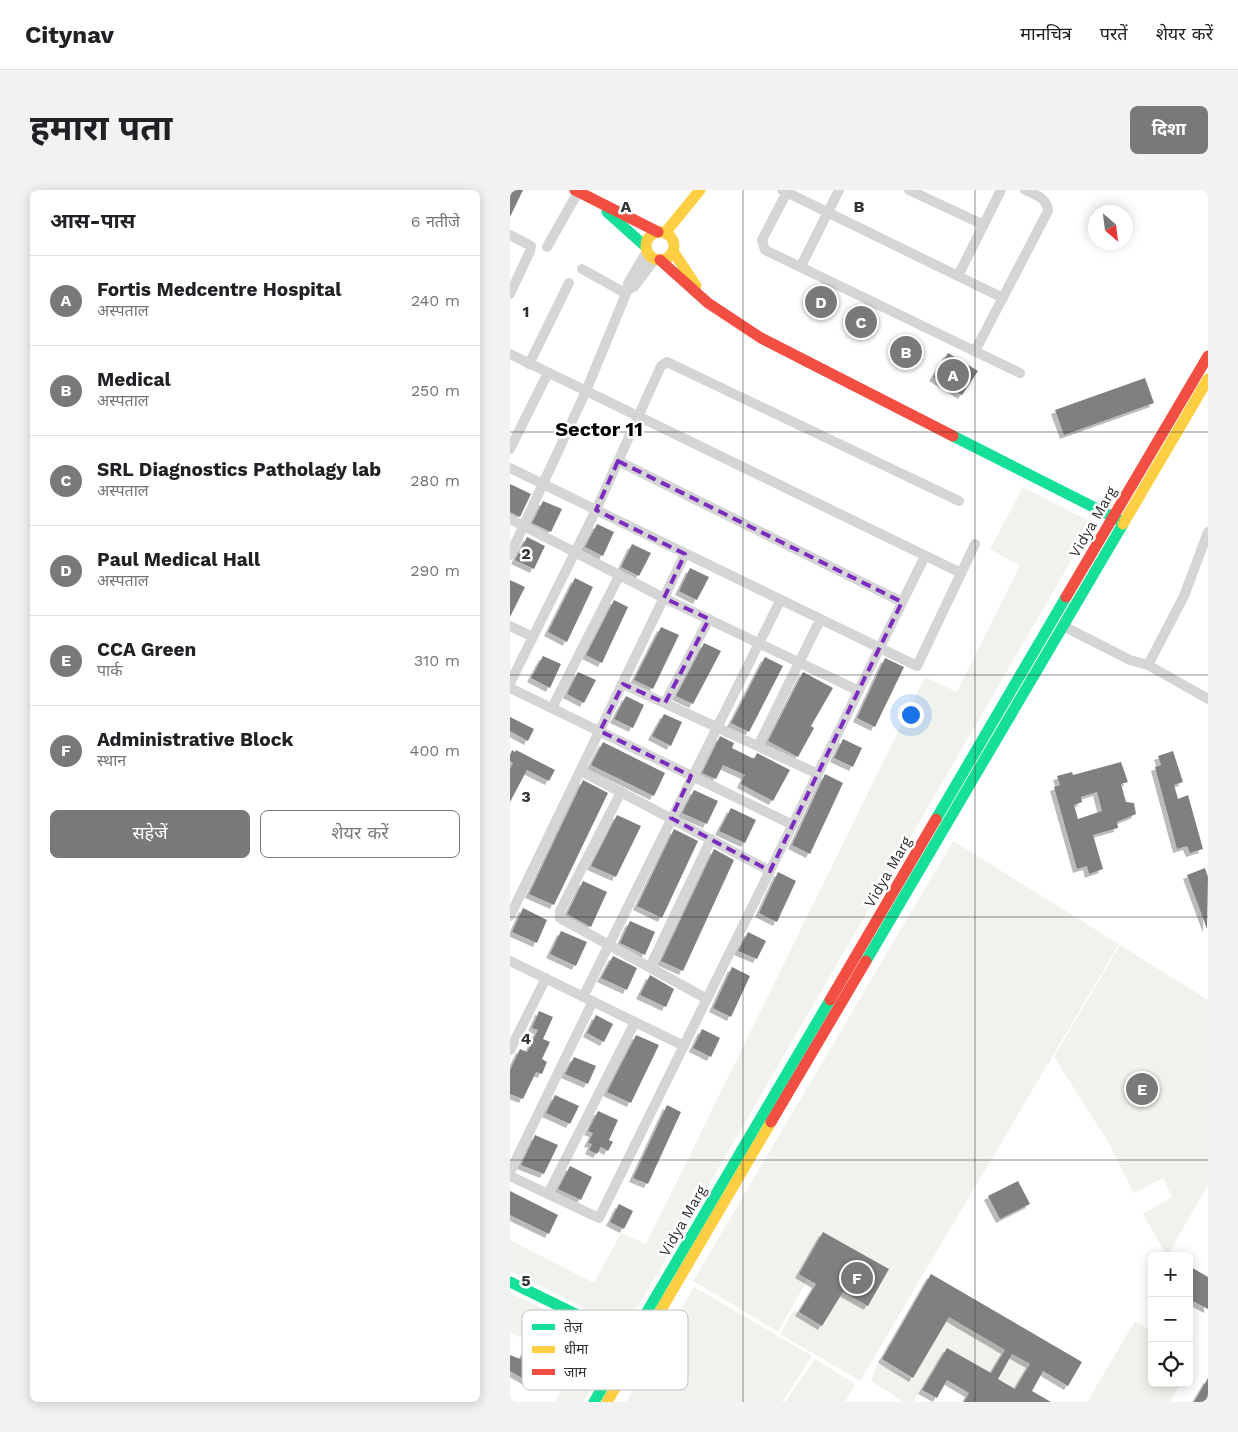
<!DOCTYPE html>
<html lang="hi">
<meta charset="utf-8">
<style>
:root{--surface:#fff;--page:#f2f2f2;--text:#202124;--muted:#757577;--line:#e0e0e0;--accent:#797979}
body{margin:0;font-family:"Work Sans","Noto Sans Devanagari",sans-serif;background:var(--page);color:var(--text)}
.controls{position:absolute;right:15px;bottom:15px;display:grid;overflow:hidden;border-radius:8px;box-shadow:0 2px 12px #0003}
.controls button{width:45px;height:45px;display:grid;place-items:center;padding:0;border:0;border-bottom:1px solid var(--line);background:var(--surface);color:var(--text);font:25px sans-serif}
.compass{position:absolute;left:578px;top:15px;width:45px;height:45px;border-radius:50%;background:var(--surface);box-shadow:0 2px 12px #0003;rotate:152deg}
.you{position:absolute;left:400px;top:524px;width:18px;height:18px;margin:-12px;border:4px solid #fff;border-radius:50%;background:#1a73e8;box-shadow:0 0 0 8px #1a73e833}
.badge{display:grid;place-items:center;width:32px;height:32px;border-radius:50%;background:var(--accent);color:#fff;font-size:16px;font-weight:700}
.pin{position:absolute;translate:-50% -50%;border:2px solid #fff;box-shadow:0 1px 5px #0006}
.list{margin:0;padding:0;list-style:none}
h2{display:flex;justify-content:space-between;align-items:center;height:65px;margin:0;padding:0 20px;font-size:21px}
h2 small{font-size:16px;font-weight:400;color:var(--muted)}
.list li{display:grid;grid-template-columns:32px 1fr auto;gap:15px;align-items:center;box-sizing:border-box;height:90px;padding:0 20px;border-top:1px solid var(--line)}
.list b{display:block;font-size:19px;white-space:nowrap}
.list p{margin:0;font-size:16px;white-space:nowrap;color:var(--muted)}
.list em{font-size:16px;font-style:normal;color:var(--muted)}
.actions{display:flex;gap:10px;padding:15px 20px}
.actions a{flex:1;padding:11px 0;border:1px solid var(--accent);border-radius:8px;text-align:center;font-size:18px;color:var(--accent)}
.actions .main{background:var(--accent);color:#fff}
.icon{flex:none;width:28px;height:28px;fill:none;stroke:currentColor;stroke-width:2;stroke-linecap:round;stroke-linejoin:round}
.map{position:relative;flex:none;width:698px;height:1212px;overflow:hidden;border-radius:8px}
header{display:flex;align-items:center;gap:30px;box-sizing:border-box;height:70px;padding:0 25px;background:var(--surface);border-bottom:1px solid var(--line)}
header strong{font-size:24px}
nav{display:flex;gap:28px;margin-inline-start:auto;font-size:18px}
.intro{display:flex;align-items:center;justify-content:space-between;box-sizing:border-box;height:120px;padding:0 30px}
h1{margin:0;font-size:35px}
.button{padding:12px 22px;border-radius:8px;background:var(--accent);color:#fff;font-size:18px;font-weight:700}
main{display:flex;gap:30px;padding:0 30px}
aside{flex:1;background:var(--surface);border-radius:8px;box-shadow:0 2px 12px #0003}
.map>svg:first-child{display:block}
</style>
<header>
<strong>Citynav</strong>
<nav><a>मानचित्र</a><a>परतें</a><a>शेयर करें</a></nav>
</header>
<div class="intro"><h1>हमारा पता</h1><a class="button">दिशा</a></div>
<main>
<aside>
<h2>आस-पास<small>6 नतीजे</small></h2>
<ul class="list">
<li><span class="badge">A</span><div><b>Fortis Medcentre Hospital</b><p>अस्पताल</p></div><em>240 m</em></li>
<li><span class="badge">B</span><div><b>Medical</b><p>अस्पताल</p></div><em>250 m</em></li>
<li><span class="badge">C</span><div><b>SRL Diagnostics Patholagy lab</b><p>अस्पताल</p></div><em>280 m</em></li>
<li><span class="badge">D</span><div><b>Paul Medical Hall</b><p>अस्पताल</p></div><em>290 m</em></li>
<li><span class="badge">E</span><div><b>CCA Green</b><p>पार्क</p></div><em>310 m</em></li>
<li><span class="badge">F</span><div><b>Administrative Block</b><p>स्थान</p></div><em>400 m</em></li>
</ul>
<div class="actions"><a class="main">सहेजें</a><a>शेयर करें</a></div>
</aside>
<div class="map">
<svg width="698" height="1212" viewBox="0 0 698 1212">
<defs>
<filter id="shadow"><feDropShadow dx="-4" dy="4" stdDeviation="0" flood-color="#0004"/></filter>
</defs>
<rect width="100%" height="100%" fill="#fff"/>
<g fill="#f0f3ec">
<path d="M513,297L583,333L128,1117L96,1129L0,1081V1050L84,1093L111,1043L136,1054L415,487L447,502L510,376L480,359Z"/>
<path d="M443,651L609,754L350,1191L270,1144L284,1120L312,1136L333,1102L358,1116L379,1079L313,1042L298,1089L268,1142L183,1091Z"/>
<path d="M610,755L698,810V995L657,1066L633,1024L662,1007L653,988L624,1003L597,950L544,867Z"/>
<path d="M184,1097L302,1166L272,1212H116Z"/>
<path d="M0,1103L96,1149C106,1171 84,1194 73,1212H45L64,1174L0,1142Z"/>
<path d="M439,1127L495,1160L481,1183L437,1158L403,1212H394L361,1191L367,1174L402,1189Z"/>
<path d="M625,1131L642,1142V1193H671L660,1212H577Z"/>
<path d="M502,1164L520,1174L505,1199L488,1189Z"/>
<path d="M305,1169L345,1194L335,1212H275Z"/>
</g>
<g fill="#808080" fill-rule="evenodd" filter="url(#shadow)">
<path d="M0,0H13L0,27Z"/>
<path d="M438,163L468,181L452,205L423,187Z"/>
<path d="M635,188L644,213L554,245L545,220Z"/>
<path d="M0,294L21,304L10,327L0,322Z"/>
<path d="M33,311L52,319L41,342L22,333Z"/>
<path d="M87,334L104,342L93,366L75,357Z"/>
<path d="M17,347L35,356L24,379L5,370Z"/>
<path d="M122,354L141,363L129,386L111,377Z"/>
<path d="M180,378L199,387L187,410L169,401Z"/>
<path d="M65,388L83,397L57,452L38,442Z"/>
<path d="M0,390L15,397L0,427Z"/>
<path d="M104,410L118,417L92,473L76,465Z"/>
<path d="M151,437L169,445L143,499L124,490Z"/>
<path d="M194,453L211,461L183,514L166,506Z"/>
<path d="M33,466L51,474L40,498L21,488Z"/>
<path d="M255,467L273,476L239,542L221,533Z"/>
<path d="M375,468L394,477L365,537L347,528Z"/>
<path d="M68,482L86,490L74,513L57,504Z"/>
<path d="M293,482L323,498L301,536L304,538L288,567L258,551Z"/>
<path d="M116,506L134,515L123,538L104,529Z"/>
<path d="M154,524L172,532L161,556L142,546Z"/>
<path d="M0,527L24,539L18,551L0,541Z"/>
<path d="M210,546L224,553L222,558L244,569L247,563L280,580L263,611L231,594L235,585L213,575L206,589L192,583Z"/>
<path d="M333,549L352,558L343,577L324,568Z"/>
<path d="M93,552L155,583L144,606L81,575Z"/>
<path d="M2,560L5,562L6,560L45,580L39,591L17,580L0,612V579L3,573L0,571V565Z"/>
<path d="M663,561L673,592L664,595L668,609L678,605L693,659L680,663L677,656L667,659L645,577L651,575L648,566Z"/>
<path d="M611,572L618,592L611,594L616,612L624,613L626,624L607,632L608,638L583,645L593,679L579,684L577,676L567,679L544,597L550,595L547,586L562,582L563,585ZM587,602L592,621L568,629L564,615L572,612L571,607Z"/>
<path d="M315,584L333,593L300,664L282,655Z"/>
<path d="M73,590L98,603L44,715L19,704Z"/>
<path d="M184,600L208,611L197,634L172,623Z"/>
<path d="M221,618L246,630L235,653L209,641Z"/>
<path d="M107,625L131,636L106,687L81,676Z"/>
<path d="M164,639L188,651L152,728L127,716Z"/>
<path d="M204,659L224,670L173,781L151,771Z"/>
<path d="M695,678L698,687L697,739L677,685Z"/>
<path d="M268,682L286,691L267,732L249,723Z"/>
<path d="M73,691L97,702L81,737L57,724Z"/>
<path d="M13,718L37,730L27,753L2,742Z"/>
<path d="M120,731L145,742L135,765L110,753Z"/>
<path d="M51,741L77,752L66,776L40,764Z"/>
<path d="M238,742L256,751L247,769L228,761Z"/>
<path d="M103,766L127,778L117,800L91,788Z"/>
<path d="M222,777L240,786L221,827L203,818Z"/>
<path d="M140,785L164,799L156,817L130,805Z"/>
<path d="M29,821L43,827L33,849L40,852L32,869L37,872L32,884L26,882L13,909L0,904V880L10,859L17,862L28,840L22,838Z"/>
<path d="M86,825L103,834L94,852L77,843Z"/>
<path d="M192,839L210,848L201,867L183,858Z"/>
<path d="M126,845L149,855L121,913L97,902Z"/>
<path d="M64,867L86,876L78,894L55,884Z"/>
<path d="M45,905L69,916L60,934L36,923Z"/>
<path d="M157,915L171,922L138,994L123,988Z"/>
<path d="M88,921L108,930L99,950L103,952L98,961L91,957L87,964L79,960L82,954L78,953L83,943L78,941Z"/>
<path d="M25,945L48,955L34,984L11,975Z"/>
<path d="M60,976L82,987L71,1010L48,999Z"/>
<path d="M508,991L520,1014L490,1029L478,1006Z"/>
<path d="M0,1001L48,1025L39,1044L0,1025Z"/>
<path d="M109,1014L123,1021L114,1039L100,1032Z"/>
<path d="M313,1042L379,1079L358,1116L333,1102L312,1136L289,1122L306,1094L289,1084Z"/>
<path d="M679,1076L698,1087V1119L679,1109Z"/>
<path d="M421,1084L572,1172L558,1196L533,1181L522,1201L541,1212H454L459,1203L437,1190L427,1208L412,1200L437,1158L481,1183L495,1160L439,1127L403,1188L372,1169ZM502,1164L520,1174L505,1199L488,1189Z"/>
<path d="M16,1159L36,1170L33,1175L37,1177L26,1196L0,1181V1165L10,1169Z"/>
<path d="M698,1188V1212H684Z"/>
</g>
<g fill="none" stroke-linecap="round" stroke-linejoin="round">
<g stroke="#d5d5d5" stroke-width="10">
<path d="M272,0L493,108"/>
<path d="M278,0L252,50L255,60L510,183"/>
<path d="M399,0L474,35"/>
<path d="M0,45L21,56L20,61L0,104"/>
<path d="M37,57L68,2"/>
<path d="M291,76L329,0"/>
<path d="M72,79L115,103"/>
<path d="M448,86L491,0"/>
<path d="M118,99L124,97L145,69"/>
<path d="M465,161L538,21C537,8 526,5 515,0"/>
<path d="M0,164L451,383"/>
<path d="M19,174L59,93"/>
<path d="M0,259L38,183"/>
<path d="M108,271L392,412"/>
<path d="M0,278L407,476L465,354"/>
<path d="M0,329L154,408L349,501"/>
<path d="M0,365L76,201L118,99V93L137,61"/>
<path d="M0,436L23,447"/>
<path d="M553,436L620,470L638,475L674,406L698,342"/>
<path d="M638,475L698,509"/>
<path d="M0,493L86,320L151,176L157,172L449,311"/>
<path d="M113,494L308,584"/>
<path d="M0,498L283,635"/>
<path d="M155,513L199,429"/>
<path d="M42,518L109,386"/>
<path d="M248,556L310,430"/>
<path d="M71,581L260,681"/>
<path d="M111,602L50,721V728L197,809"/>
<path d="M0,726L175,364"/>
<path d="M0,771L174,856"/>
<path d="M140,777L201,649"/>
<path d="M73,807L270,411"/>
<path d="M0,860L36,788"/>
<path d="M0,982L83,811"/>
<path d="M0,986L89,1028L415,366"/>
<path d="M38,1004L125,832"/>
</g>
<g stroke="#16e098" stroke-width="11">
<path d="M97,22L136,57"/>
<path d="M443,246L611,331"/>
<path d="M426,629L556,407"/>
<path d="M356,771L613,334"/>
<path d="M0,1092L127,1154"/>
<path d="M84,1212L320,810"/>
</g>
<g stroke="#ffcf43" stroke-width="11">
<circle cx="150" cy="56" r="14"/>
<path d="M155,43L190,0"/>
<path d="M163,61L186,96"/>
<path d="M613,334L698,189"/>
<path d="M97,1212L261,932"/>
</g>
<g stroke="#f24e42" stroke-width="11">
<path d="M65,0L148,42"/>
<path d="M150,70L198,113L251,148L443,246"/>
<path d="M556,407L698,166"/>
<path d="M320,810L426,629"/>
<path d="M261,932L356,771"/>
</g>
</g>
<path fill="none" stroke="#7b2cbf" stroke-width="4" stroke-dasharray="10 6" stroke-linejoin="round" d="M108,271L392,412L260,681L161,628L181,586L90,541L113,494L155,513L199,429L154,408L175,364L86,320Z"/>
<path fill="none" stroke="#313131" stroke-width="1" stroke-opacity="0.55" d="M233,0V1212M465,0V1212M0,242H698M0,485H698M0,727H698M0,970H698"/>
<g text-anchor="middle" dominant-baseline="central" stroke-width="5" stroke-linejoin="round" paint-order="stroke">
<g font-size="15" fill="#313131" stroke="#fff">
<text transform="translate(583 332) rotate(-60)">Vidya Marg</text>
<text transform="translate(378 682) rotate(-60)">Vidya Marg</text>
<text transform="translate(173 1031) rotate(-60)">Vidya Marg</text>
</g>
<g font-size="20" font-weight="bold" fill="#000" stroke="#fff">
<text x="89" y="239">Sector 11</text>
</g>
</g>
<rect x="12" y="1120" width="166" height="80" rx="8" fill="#fff" stroke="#c1c1c1" stroke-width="1"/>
<rect x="22" y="1134" width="23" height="6" fill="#16e098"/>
<rect x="22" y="1156" width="23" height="7" fill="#ffcf43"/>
<rect x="22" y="1179" width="23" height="6" fill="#f24e42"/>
<g font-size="14" fill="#313131">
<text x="54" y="1142">तेज़</text>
<text x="54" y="1164">धीमा</text>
<text x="54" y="1187">जाम</text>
</g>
<g font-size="16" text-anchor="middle" font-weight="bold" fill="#313131" stroke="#fff" stroke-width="5" stroke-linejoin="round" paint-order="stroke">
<text x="116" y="22">A</text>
<text x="349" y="22">B</text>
<text x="16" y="127">1</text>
<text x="16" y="369">2</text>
<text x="16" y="612">3</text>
<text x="16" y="854">4</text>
<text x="16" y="1096">5</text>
</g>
</svg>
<div class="controls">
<button>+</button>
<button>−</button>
<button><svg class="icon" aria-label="locate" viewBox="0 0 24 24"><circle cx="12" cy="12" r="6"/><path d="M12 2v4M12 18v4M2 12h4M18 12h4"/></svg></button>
</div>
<svg class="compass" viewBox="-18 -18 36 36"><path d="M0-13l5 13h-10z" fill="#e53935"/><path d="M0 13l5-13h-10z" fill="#757577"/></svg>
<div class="you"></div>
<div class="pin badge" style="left:443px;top:185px">A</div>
<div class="pin badge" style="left:396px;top:162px">B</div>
<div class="pin badge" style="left:351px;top:132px">C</div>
<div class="pin badge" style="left:311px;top:112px">D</div>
<div class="pin badge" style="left:632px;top:899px">E</div>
<div class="pin badge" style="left:347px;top:1088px">F</div>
</div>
</main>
